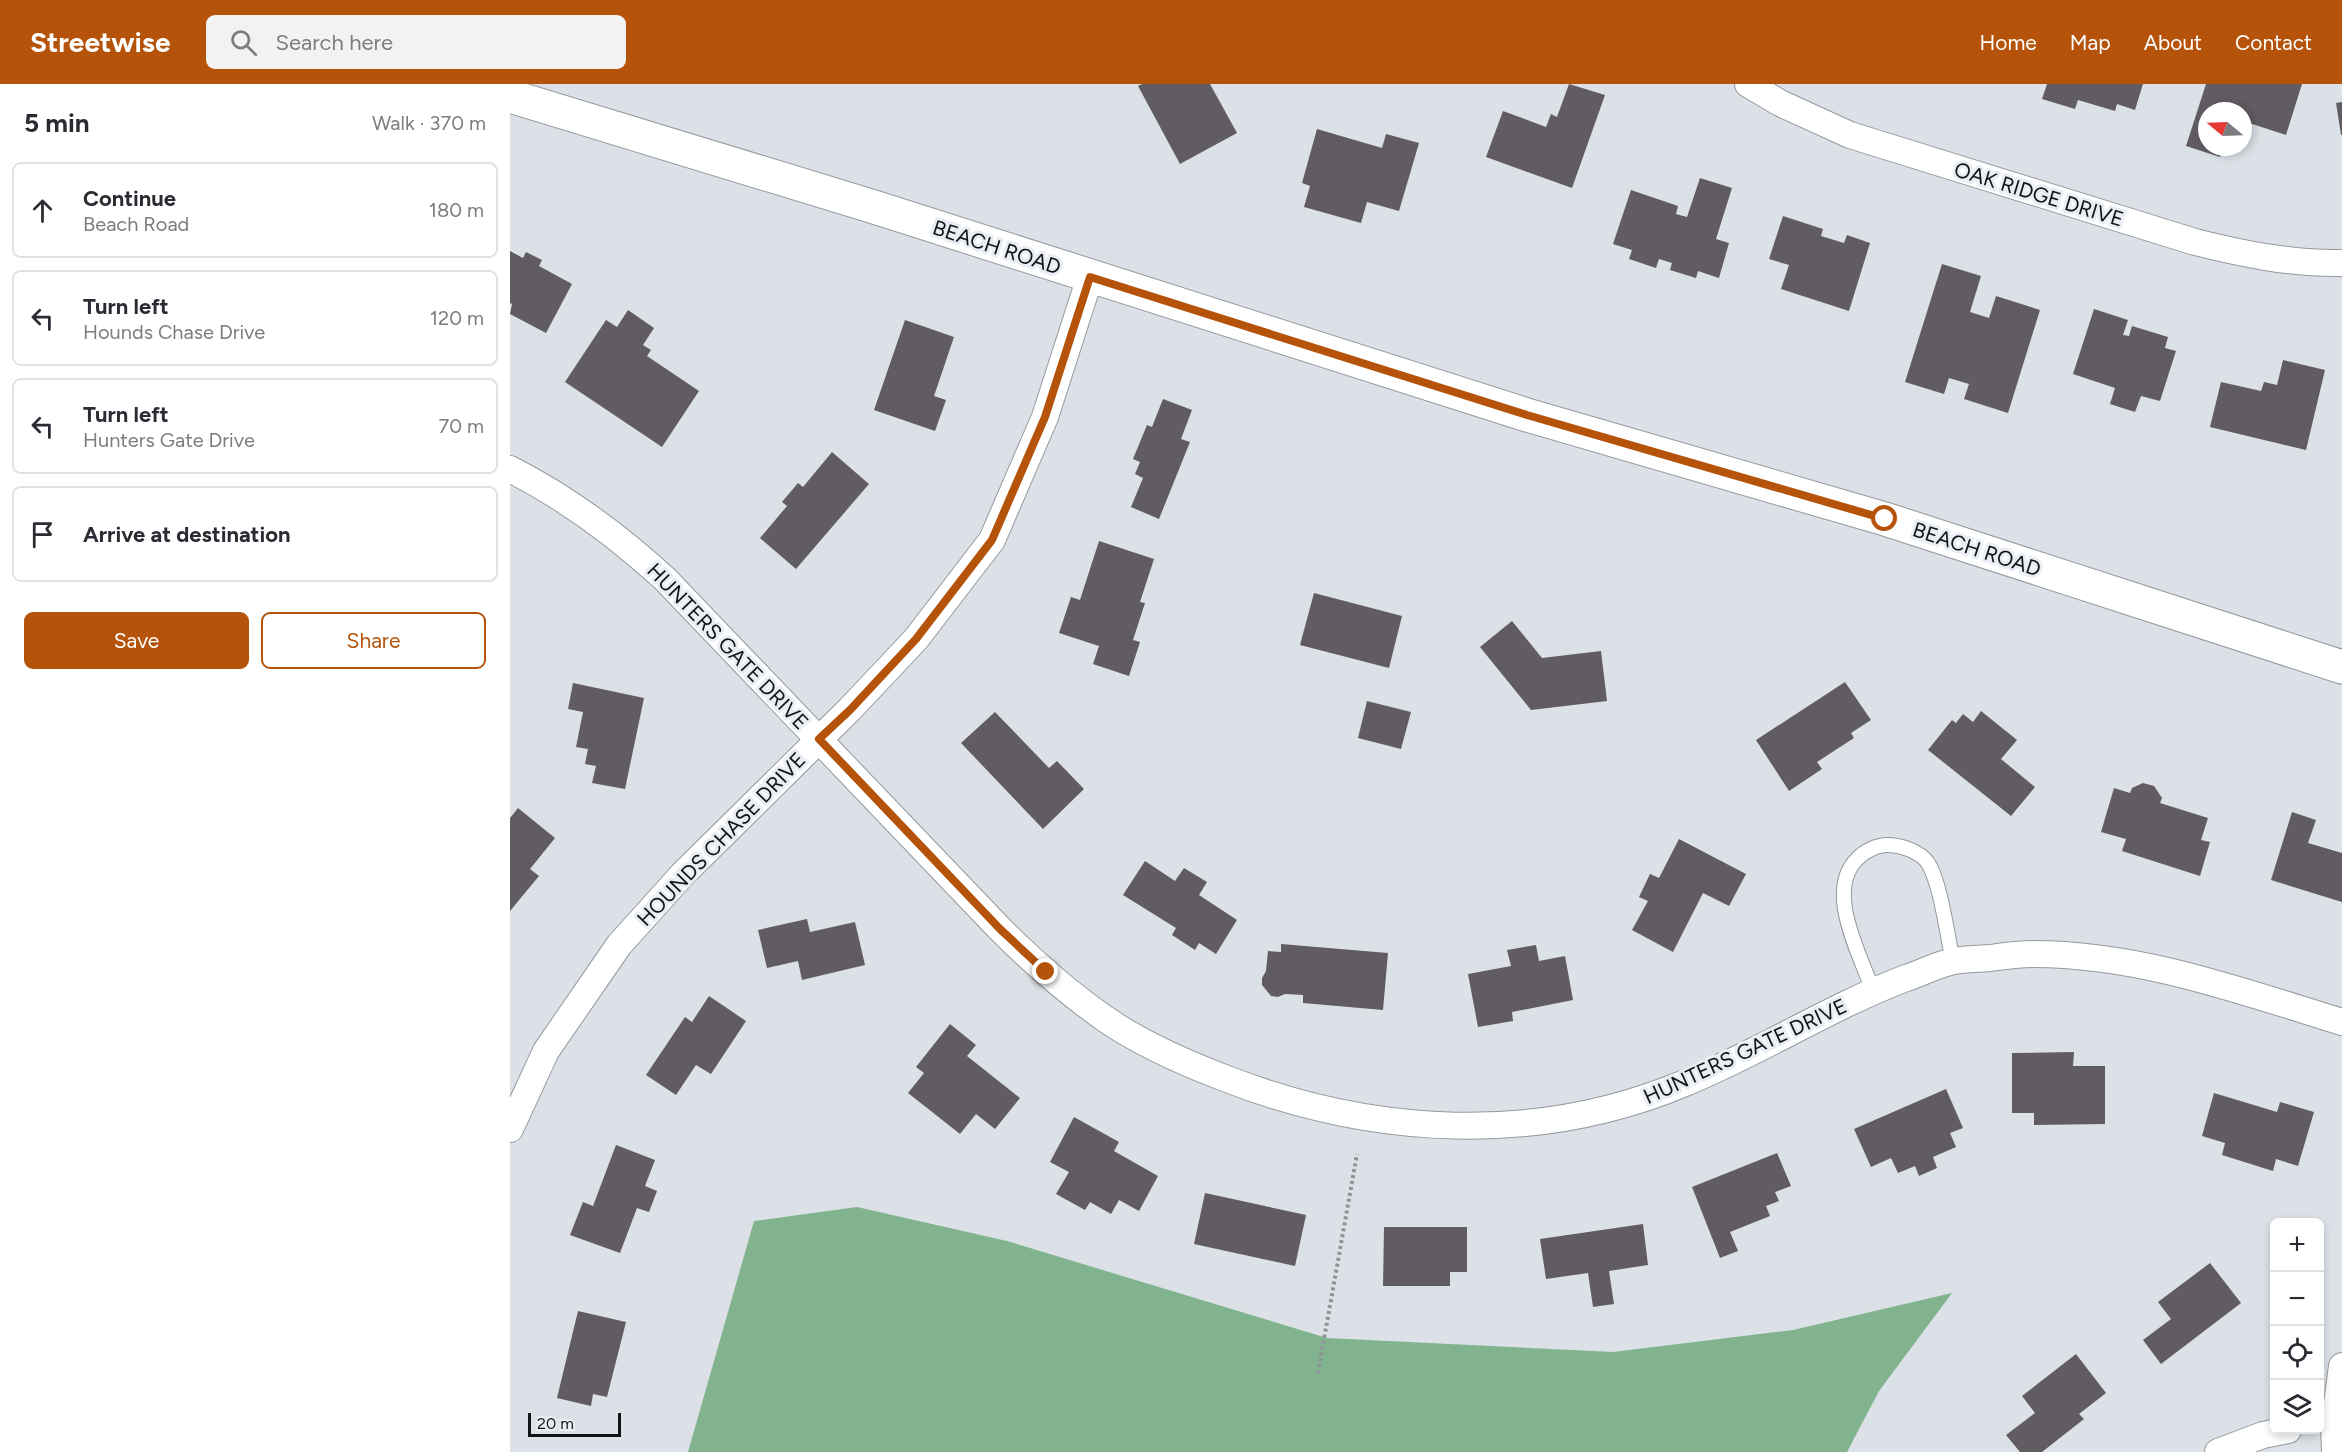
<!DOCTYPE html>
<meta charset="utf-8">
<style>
:root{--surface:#fff;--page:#f2f2f3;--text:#2b2b33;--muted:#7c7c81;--line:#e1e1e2;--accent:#b45309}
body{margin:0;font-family:Figtree,sans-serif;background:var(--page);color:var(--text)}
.controls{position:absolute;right:18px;bottom:18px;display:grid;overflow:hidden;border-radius:9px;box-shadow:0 3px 9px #0003}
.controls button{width:54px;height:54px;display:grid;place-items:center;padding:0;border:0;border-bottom:2px solid var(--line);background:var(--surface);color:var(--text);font:30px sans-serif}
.compass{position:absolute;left:1688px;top:18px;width:54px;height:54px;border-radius:50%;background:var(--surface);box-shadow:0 3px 9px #0003;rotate:289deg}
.scale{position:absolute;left:18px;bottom:15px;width:93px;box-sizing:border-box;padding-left:6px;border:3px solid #111315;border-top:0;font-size:16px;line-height:21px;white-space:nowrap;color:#111315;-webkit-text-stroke:4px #e8eef4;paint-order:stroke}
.stop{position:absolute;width:18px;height:18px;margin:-14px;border:4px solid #b45309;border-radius:50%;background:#fff}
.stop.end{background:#b45309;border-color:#fff;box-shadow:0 2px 6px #0008}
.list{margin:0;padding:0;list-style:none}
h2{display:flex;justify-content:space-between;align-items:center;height:78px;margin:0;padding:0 24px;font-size:26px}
h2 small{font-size:20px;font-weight:400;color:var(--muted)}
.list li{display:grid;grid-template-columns:39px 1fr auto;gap:18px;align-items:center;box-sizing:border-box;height:96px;margin:0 12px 12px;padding:0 12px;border:2px solid var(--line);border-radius:9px}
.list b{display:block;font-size:22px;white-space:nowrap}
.list p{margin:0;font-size:20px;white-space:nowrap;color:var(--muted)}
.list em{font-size:20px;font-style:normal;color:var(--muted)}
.actions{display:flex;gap:12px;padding:18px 24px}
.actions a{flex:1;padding:14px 0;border:2px solid var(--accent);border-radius:9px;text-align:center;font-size:21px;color:var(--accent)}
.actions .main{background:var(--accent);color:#fff}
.icon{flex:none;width:33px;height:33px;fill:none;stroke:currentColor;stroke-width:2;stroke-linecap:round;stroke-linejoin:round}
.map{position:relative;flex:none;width:1832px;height:1368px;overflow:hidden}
header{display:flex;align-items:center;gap:36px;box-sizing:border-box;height:84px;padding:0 30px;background:var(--accent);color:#fff}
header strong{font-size:28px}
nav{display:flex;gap:33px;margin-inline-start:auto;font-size:21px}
.search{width:420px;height:54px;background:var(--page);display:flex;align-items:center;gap:15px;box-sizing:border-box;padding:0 21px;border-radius:9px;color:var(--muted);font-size:22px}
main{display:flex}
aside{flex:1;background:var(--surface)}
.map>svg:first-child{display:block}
</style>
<header>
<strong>Streetwise</strong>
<div class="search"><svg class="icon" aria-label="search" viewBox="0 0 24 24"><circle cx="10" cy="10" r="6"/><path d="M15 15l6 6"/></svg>Search here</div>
<nav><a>Home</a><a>Map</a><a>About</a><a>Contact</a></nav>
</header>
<main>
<aside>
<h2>5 min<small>Walk · 370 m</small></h2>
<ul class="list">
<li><svg class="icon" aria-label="ahead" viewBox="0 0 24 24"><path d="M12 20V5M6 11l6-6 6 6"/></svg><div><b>Continue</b><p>Beach Road</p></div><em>180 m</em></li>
<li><svg class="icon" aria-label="left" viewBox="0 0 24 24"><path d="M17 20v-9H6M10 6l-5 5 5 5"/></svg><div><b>Turn left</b><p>Hounds Chase Drive</p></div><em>120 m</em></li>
<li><svg class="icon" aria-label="left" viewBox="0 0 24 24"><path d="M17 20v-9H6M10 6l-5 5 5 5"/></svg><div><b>Turn left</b><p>Hunters Gate Drive</p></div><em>70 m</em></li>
<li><svg class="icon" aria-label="arrive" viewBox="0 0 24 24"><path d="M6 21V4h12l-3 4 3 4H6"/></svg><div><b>Arrive at destination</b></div></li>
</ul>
<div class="actions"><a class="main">Save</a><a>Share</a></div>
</aside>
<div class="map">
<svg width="1832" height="1368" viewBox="0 0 1832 1368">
<rect width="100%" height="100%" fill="#dbe1e6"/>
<path fill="#80b38e" d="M347,1123L497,1157L817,1254L1103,1268L1283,1246L1442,1209L1369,1307L1337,1368H178L244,1137Z"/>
<g fill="#615c61">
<path d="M632,0H700L727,49L670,80L628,2Z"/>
<path d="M1059,0L1095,11L1062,104L976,73L993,27L1036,43L1041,30L1047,33Z"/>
<path d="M1537,0H1633L1625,26L1607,20L1605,27L1568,16L1565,25L1532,15Z"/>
<path d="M1696,0H1792L1776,51L1733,37V27H1697V63H1713L1710,73L1676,62Z"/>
<path d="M1832,18V51H1831L1826,19Z"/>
<path d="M807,45L872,64L876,50L909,59L889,127L857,118L851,139L794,123L800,102L792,99Z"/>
<path d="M1190,94L1222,104L1206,155L1219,159L1209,194L1188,187L1186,194L1160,186L1162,179L1149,175L1146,184L1119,175L1122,166L1103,160L1121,106L1168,122L1166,130L1177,133Z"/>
<path d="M1273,132L1313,145L1311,152L1334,159L1337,151L1360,159L1339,227L1271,205L1279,181L1259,175Z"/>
<path d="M0,167L13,174L16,168L32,176L29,182L62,200L36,249L0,230L2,220L0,219Z"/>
<path d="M1432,180L1471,192L1460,228L1479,234L1486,212L1530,226L1498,329L1454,315L1459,300L1439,294L1434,310L1395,298Z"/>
<path d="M1584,225L1618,236L1613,251L1619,252L1622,242L1658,253L1655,264L1666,267L1650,317L1631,312L1625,328L1600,320L1605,304L1563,290Z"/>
<path d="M118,226L144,244L133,261L141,266L137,272L189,307L152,363L55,298L96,236L107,243Z"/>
<path d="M395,236L444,253L424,312L436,316L425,347L364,326Z"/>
<path d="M1773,276L1815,286L1796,366L1700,343L1711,298L1751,307L1754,298L1767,301Z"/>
<path d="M653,315L682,326L671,355L680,358L649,435L621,423L633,394L625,390L630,378L623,375L637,341L642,343Z"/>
<path d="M322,368L359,400L286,485L250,454L277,422L272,418L288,399L293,403Z"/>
<path d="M589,457L644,475L630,518L635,519L623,556L630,558L619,592L583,580L589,562L549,549L561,513L570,516Z"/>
<path d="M804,509L892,532L879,584L790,561Z"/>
<path d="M1002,537L1032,574L1091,567L1097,617L1021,626L970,563Z"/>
<path d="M1335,598L1361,636L1341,649L1344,654L1307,678L1312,685L1279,707L1246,656Z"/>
<path d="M63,599L134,614L115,705L82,699L86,682L75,680L78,665L66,663L73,628L58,625Z"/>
<path d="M857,617L901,628L891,665L848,654Z"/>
<path d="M1471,627L1507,656L1491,675L1525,703L1501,732L1418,666L1442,636L1446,639L1453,630L1463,638Z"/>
<path d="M485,628L539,684L547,677L574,705L533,745L451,659Z"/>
<path d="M1633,699L1644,702L1652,714L1650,719L1698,734L1691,756L1700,758L1690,792L1612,767L1616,755L1591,748L1604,704L1620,709L1622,704Z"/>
<path d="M8,724L45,754L20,785L29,792L0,827V734Z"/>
<path d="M1782,728L1806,736L1798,759L1832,769V818L1761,796Z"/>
<path d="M1169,755L1236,790L1219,822L1193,809L1163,868L1122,846L1138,817L1129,813L1140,790L1149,794Z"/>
<path d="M635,777L665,797L674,784L697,798L689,811L727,836L706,870L689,859L685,866L662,851L666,844L613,811Z"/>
<path d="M297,835L300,848L345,838L355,881L292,896L288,877L257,884L248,846Z"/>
<path d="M771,860L878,869L873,926L793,919V911L775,910L768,913L761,912L752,901V894L756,887L758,867L771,868Z"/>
<path d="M1026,861L1029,877L1055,872L1063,916L1002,928L1003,937L968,943L958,890L1001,882L997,866Z"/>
<path d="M199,912L236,937L201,990L186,981L166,1011L136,991L175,933L182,938Z"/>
<path d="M440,940L466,961L457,972L510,1014L485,1045L466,1030L450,1050L398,1009L414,989L406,983Z"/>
<path d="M1564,968L1563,982H1595V1040L1524,1041V1029H1502V969Z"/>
<path d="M1436,1005L1453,1044L1440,1049L1446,1063L1423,1073L1427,1084L1409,1092L1405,1082L1388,1089L1381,1074L1361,1083L1344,1045Z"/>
<path d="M1704,1009L1767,1028L1770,1018L1804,1028L1788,1082L1766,1075L1763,1087L1712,1071L1715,1059L1692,1052Z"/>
<path d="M564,1033L609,1058L604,1067L648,1092L629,1127L609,1116L601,1130L580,1118L575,1126L546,1110L559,1088L540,1078Z"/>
<path d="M106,1061L145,1076L135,1102L147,1107L139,1128L127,1124L110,1169L60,1151L73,1118L83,1122Z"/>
<path d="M1267,1069L1281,1102L1265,1108L1269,1117L1256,1122L1260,1132L1220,1148L1228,1167L1210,1174L1182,1103Z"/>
<path d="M695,1109L796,1131L785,1182L684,1160Z"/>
<path d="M1133,1140L1138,1181L1099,1187L1104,1220L1083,1223L1078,1189L1036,1195L1030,1155Z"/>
<path d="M874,1143H957V1188H940V1202H873Z"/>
<path d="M1700,1179L1731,1219L1651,1280L1633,1256L1661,1235L1648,1218Z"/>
<path d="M68,1227L116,1238L97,1313L83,1310L81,1322L47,1314Z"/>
<path d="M1566,1270L1596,1309L1569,1330L1574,1335L1532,1368H1510L1496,1351L1525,1329L1512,1312Z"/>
</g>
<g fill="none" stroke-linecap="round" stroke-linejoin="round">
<g stroke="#94999e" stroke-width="16">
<path id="service" d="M1363,907C1350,870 1314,806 1348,774C1355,767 1367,761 1377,761C1390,761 1410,767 1418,779C1431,800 1437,851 1443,877"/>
</g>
<g stroke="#94999e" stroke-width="28">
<g id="minor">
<path d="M1238,0L1270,19L1340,51L1685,158C1733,170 1782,180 1832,179"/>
<path d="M0,385C57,414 108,452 155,495L490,845C522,877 557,908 594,934C631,960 675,979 717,995C864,1052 1027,1061 1175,999C1250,968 1320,923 1396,894C1412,889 1428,880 1444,877C1455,875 1468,875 1480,874C1494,872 1509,870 1523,870C1630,870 1731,907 1832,938"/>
<path d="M0,1045L36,967L109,861L172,791L340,625L406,555L482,456L535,333L580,193"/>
<path d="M1708,1368L1753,1351L1778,1346"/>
<path d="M1825,1368L1824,1342L1832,1282"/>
</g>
</g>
<g stroke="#94999e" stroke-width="35">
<path id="tertiary" d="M0,12L361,122L1017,331L1375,435L1832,583"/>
</g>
<path stroke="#8f9397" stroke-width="4" stroke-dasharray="3 3" stroke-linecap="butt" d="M808,1289L847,1070"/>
<use href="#service" stroke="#fff" stroke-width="14"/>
<use href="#minor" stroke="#fff" stroke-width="26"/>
<use href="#tertiary" stroke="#fff" stroke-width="33"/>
</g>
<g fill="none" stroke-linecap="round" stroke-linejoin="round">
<path stroke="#b45309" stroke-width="8" d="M536,888L490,845L309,655L340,626L406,555L482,456L535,333L580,193L1017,331L1375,435"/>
</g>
<g text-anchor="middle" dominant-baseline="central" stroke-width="6" stroke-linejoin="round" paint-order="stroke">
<g font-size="21" fill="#111315" stroke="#e8eef4">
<text transform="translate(1529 110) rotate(17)">OAK RIDGE DRIVE</text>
<text transform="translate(487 163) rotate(18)">BEACH ROAD</text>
<text transform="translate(1467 465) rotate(18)">BEACH ROAD</text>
<text transform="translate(218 562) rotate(46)">HUNTERS GATE DRIVE</text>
<text transform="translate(211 755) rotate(-46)">HOUNDS CHASE DRIVE</text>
<text transform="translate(1235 967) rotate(-25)">HUNTERS GATE DRIVE</text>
</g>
</g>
</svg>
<div class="controls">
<button>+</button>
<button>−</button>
<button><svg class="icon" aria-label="locate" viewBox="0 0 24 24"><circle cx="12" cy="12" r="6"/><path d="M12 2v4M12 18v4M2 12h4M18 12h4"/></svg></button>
<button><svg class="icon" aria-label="layers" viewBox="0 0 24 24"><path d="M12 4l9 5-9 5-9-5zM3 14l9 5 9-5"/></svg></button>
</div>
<svg class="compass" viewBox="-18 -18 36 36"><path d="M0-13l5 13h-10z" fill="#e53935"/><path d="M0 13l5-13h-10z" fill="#7c7c81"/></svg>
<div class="scale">20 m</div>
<div class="stop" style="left:1375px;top:435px"></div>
<div class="stop end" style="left:536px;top:888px"></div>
</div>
</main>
